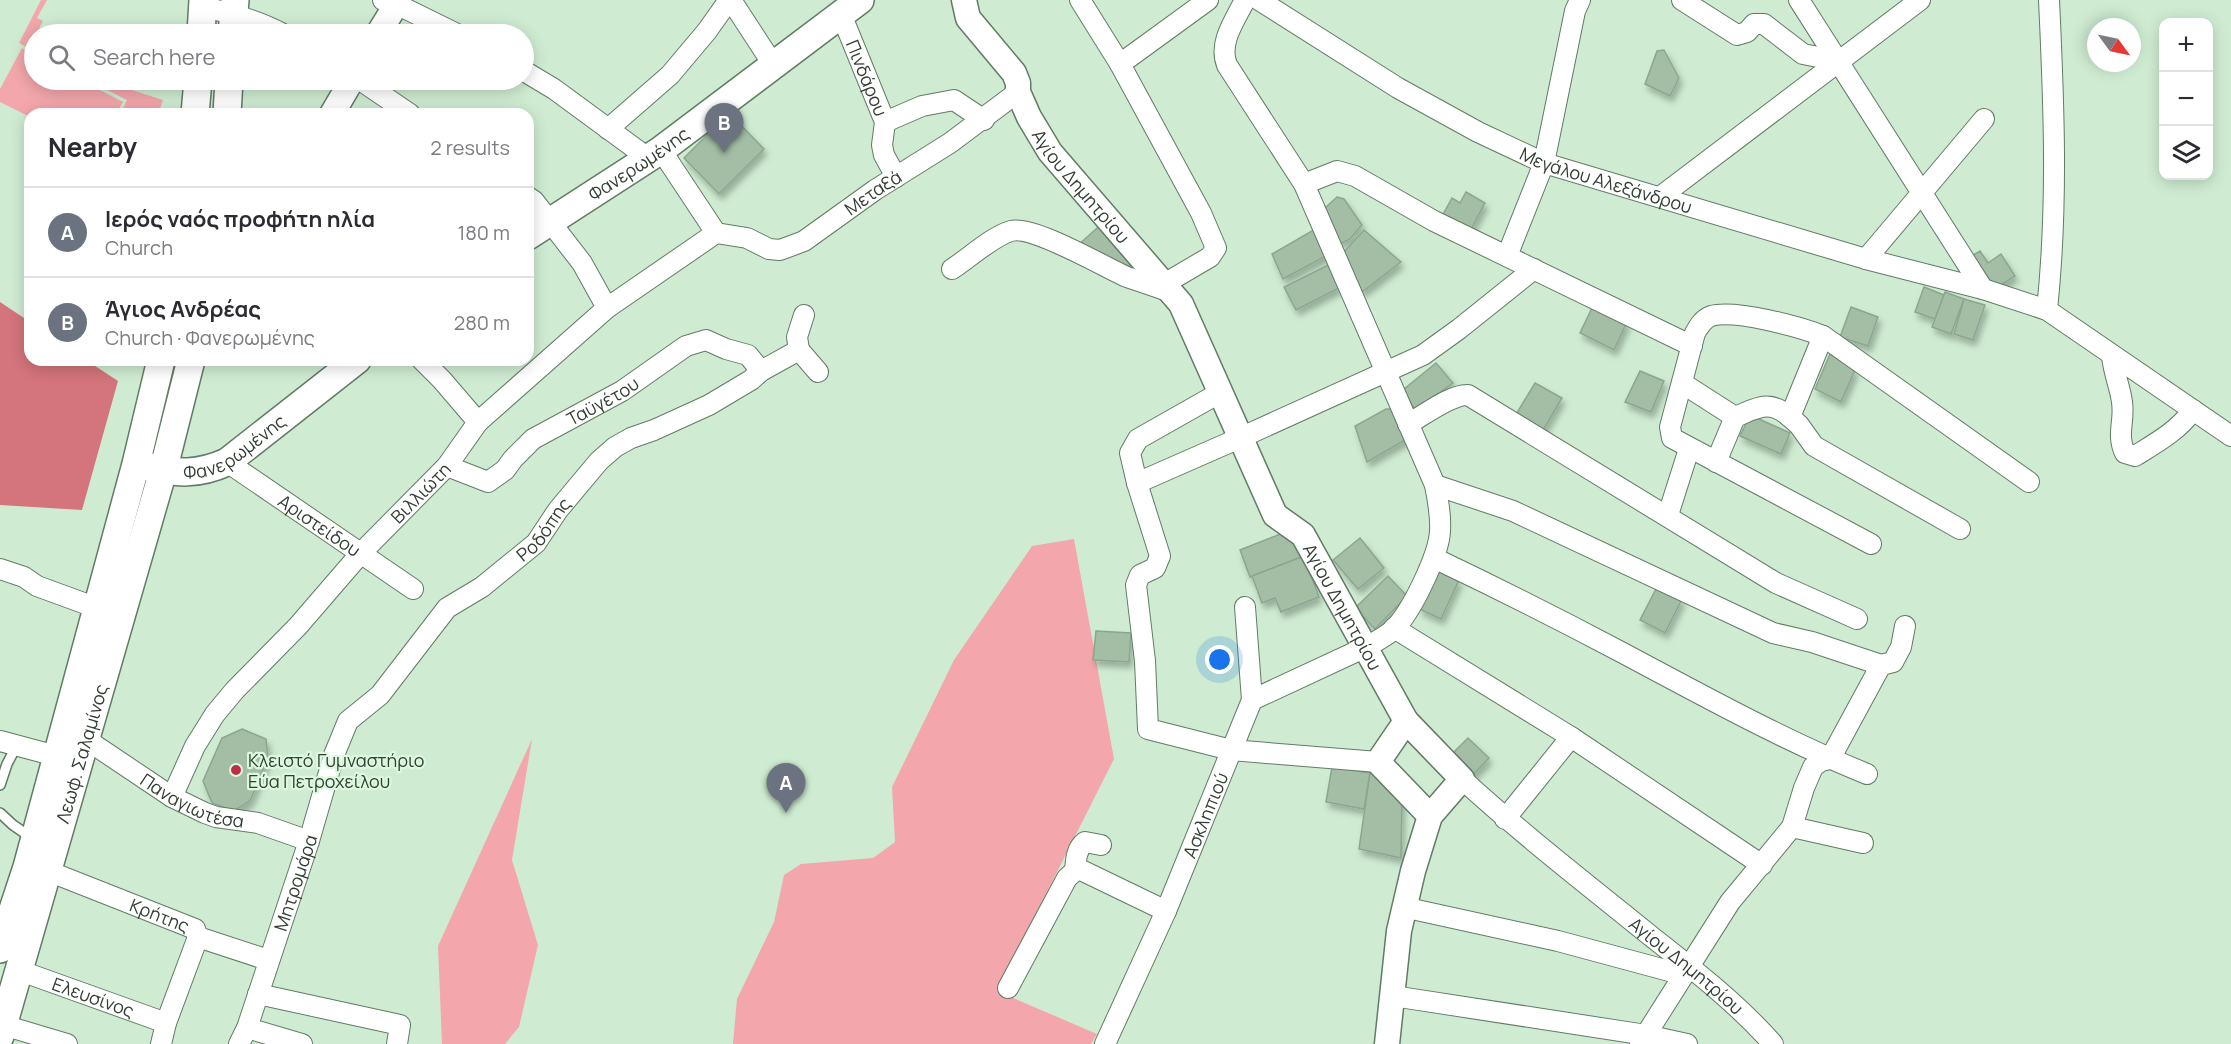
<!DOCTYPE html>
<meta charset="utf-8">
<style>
:root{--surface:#fff;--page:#f7f7f7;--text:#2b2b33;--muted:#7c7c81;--line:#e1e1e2;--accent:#bf2e49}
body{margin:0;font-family:Manrope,sans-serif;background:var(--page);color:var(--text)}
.controls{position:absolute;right:18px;top:18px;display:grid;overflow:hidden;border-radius:12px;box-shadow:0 3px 15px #0003}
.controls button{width:54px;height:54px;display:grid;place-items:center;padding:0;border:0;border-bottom:2px solid var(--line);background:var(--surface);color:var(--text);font:30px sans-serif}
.compass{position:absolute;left:2087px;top:18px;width:54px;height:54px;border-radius:50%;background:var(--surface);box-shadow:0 3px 15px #0003;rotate:123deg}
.you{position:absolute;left:1220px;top:660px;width:21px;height:21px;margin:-15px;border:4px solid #fff;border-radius:50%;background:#1a73e8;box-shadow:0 0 0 9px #1a73e833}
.badge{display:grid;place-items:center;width:39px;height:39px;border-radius:50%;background:var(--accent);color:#fff;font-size:20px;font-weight:700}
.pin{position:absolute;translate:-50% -50px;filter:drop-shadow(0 2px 3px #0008)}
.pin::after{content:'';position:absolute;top:32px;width:21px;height:18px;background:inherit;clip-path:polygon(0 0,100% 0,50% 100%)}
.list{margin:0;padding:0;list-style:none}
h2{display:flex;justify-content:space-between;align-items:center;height:78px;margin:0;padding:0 24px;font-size:26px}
h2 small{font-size:20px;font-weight:400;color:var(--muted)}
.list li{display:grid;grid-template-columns:39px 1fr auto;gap:18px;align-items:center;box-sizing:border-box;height:90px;padding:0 24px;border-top:2px solid var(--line)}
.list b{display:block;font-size:22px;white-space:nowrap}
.list p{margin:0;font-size:20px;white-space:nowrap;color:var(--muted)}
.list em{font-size:20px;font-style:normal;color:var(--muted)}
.icon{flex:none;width:33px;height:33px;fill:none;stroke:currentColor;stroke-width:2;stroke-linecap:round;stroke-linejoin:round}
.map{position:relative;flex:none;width:2231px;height:1044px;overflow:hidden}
.search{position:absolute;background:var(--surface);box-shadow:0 3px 15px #0003;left:24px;top:24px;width:510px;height:66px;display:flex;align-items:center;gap:15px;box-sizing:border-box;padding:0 21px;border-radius:33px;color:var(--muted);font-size:22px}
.panel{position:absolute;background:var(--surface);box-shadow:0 3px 15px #0003;left:24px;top:108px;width:510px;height:258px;border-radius:18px}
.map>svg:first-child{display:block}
</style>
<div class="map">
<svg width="2231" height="1044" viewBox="0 0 2231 1044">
<defs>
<filter id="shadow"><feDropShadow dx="3" dy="5.5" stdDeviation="3" flood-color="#0004"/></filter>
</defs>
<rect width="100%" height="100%" fill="#cfecd2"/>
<g fill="#f3a7ac">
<path d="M41,0H47L37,18L43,21L39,28L48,34H34V51L19,43Z"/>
<path d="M22,48L34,55V80H81L123,102L116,114H30V117L0,102V89Z"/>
<path d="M87,80H107L119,86L163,100L158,114H120L127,100Z"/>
<path d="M1074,539L1114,759L997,991L1097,1034L1091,1044H733L737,999L774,922L784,875L801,864L873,858L895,842L892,787L954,660L1032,546Z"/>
<path d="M532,739L512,860L538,945L519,1027L505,1044H442L438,946Z"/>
</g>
<path fill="#d4747c" d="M0,302L30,322V360H86L118,381L82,510L0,505Z"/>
<g fill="#a3bea5" stroke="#8ba68e" stroke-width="1.5" filter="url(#shadow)">
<path d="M1664,50L1679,78L1670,96L1645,84L1657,51Z"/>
<path d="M729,113L764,149L719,194L684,158Z"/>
<path d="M1466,192L1485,203L1469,233L1441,218L1452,198L1460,203Z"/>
<path d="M1337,197L1344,199L1362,225L1350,239L1340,244L1325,208Z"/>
<path d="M1106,220L1137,259L1124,271L1076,247Z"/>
<path d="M1317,228L1328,255L1283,279L1272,254Z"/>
<path d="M1364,230L1401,262L1362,292L1343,253Z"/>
<path d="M1980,251L1988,263L2001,254L2015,276L1992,291L1970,257Z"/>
<path d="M1328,265L1339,288L1296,310L1284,287Z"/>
<path d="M1924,287L1944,295L1935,319L1915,312Z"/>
<path d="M1945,292L1964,299L1951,334L1932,327Z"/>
<path d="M1964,299L1985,305L1973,340L1954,334Z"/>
<path d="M1851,307L1878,317L1868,346L1840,337Z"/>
<path d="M1592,308L1627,322L1614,350L1580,333Z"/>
<path d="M1830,354L1855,370L1841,402L1815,389Z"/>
<path d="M1436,363L1453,383L1415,410L1403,390Z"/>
<path d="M1640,371L1664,381L1651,412L1625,402Z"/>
<path d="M1535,383L1562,398L1539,437L1512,421Z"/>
<path d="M1386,409H1394L1407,439L1367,462L1355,426Z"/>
<path d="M1750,415L1790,433L1781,454L1740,436Z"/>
<path d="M1293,529L1304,556L1250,577L1240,550Z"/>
<path d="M1360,538L1384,568L1358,589L1333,560Z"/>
<path d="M1304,556L1319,597L1281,612L1275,598L1262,603L1252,576Z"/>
<path d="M1437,570L1459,580L1441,619L1419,609Z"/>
<path d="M1388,576L1407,596L1375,629L1355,608Z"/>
<path d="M1657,587L1682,599L1665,633L1640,620Z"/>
<path d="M1096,631L1131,633L1129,662L1093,660Z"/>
<path d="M242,729L266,739L268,758L250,801L234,811L212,803L203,781L222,738Z"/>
<path d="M1468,738L1489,758L1471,777L1450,756Z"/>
<path d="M1332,767L1370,773L1364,809L1326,802Z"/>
<path d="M1370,773L1381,775L1402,800L1401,858L1359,849Z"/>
</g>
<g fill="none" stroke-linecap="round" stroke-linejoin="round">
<g stroke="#627b65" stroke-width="12">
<g id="service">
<path d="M0,785L7,764L17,745"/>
<path d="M0,813L13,825L32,838"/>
</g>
</g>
<g stroke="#627b65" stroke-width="22">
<g id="minor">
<path d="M383,0L396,4L457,34"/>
<path d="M731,0L774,66"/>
<path d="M1080,0L1120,64L1201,213L1216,248L1210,257L1164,284"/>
<path id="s1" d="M1259,0L1398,88L1478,132L1544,163L1866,259L1983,289L2047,310L2231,436"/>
<path d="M1682,0L1737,35L1747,32L1754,24H1764L1803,54L1838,61"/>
<path d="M1799,0L1983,289"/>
<path d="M203,7C232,13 257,20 283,34"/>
<path id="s2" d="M841,14L885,122L882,145L884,155L896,177"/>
<path d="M1120,64L1208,0"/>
<path d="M524,71L554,89L648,158"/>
<path d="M360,80L410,114"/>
<path d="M885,122L922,106L954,100L984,120"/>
<path d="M608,129L670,75L707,31L729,0"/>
<path d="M661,150L716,233"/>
<path d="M1304,184L1337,171L1355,176L1434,221L1692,346"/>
<path d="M528,197L534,201L582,263L607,308"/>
<path d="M1660,197L1920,0"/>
<path id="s3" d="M716,233L747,238L769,249L780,250L804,241L875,190L950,143L1018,92"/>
<path d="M1507,256L1544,163L1575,11L1580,0"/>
<path d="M1866,259L1984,119"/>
<path d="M952,269C969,258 993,236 1011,231C1033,225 1104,267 1127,277C1142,282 1157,287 1171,292"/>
<path d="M2047,310C2058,206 2054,105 2049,0"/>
<path d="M1823,336L1790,417L1799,425L1814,446L1960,529"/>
<path d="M799,350L818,372"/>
<path d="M2112,356C2114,375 2120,386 2122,402C2125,422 2116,434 2125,453L2135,456C2156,443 2178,431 2193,410"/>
<path d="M422,360L442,380L478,422"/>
<path d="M1682,383L1735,417"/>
<path d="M1221,392L1138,439L1130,453L1137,483L1160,556L1155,568L1140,575L1136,585L1145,661L1148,729L1231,750L1378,762"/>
<path d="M1408,424C1423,416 1451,394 1468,395L1776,583L1857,619"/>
<path id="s4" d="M227,462L413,589"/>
<path d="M1716,462L1735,417C1757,408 1769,399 1790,417"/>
<path id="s5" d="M447,466L488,482L505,470L513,459L533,439L622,391L686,346L706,340L726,349L748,355L761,371"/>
<path d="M1137,483L1242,437L1423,355L1459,329L1534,269"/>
<path d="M1435,485L1513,511L1773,633L1812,642L1881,665"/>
<path d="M1668,515L1689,449"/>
<path d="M1871,544L1672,438L1670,427L1695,333C1699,326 1703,319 1711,316C1735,309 1800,327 1823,336L2029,482"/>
<path d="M1434,558C1497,588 1559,619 1621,652C1702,695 1783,740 1867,774"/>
<path d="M0,569L24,577L37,586L97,608"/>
<path d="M1245,607L1252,700"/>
<path d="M1394,628L1571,737L1762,865"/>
<path id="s6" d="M87,740L172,797L205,813L216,817L258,823L309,841"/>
<path d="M0,741L56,756"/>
<path id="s7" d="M1462,779C1523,835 1588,885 1652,937C1694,970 1738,1004 1773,1044"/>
<path id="s8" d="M172,797L195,746L215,714L235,690L298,626L361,553L447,466L478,422L607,308L716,233"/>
<path d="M1505,819L1571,737"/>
<path d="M1792,827L1863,843"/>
<path id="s9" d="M48,871L195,929L198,937L268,960"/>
<path d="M1075,871C1076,860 1076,849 1085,842L1101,845"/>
<path d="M1403,907L1558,941L1684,975"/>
<path id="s10" d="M18,970L166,1023"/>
<path d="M1008,988L1067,878L1075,871L1081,870L1166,911"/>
<path d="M258,994L400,1025L397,1044"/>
<path d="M1393,996L1646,1035L1687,1044"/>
<path d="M3,1025L67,1044"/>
<path d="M247,1028L302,1044"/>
<path d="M161,1044L166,1023L198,937"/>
<path id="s11" d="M239,1044L247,1028L309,841L334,755L348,721L380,695L447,608L482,587L536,543L558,510L599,461L615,447L631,438L654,430L709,405L751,380L761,371L799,350L797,337L804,315"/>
<path id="s12" d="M1105,1044L1166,911L1252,700L1366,647C1375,642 1385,637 1393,630C1411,613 1439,555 1440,531C1441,515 1438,500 1435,485L1304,184L1227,65C1218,43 1235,20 1245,0"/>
<path d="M1640,1044L1730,902L1792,827L1804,788L1813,767L1821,761L1830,759L1881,665L1893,662L1901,647L1905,626"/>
</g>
</g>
<g stroke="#627b65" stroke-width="27">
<g id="tertiary">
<path id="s13" d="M964,0L968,18L1014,73L1018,83V92L1029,117L1050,152L1181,304L1275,515L1303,535L1406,721L1462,779L1430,816L1413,871L1399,931L1387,1044"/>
<path d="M378,34L399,0"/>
<path d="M332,114L352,80"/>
<path d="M1406,721L1378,762L1430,816"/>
</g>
</g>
<g stroke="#627b65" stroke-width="30">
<g id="secondary">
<path d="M201,34L203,0"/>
<path d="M232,34L235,0"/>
<path d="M195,114L198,80"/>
<path d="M227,114L229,80"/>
<path id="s14" d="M528,236L661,150L860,0"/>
<path id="s15" d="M146,466C177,474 198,475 227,462L357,360"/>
<path d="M0,949L27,867L136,464L161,360"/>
<path id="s16" d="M0,1036L163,471L191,360"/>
</g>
</g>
<use href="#service" stroke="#fff" stroke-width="9"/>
<use href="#minor" stroke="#fff" stroke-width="20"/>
<use href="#tertiary" stroke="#fff" stroke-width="24"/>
<use href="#secondary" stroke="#fff" stroke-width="27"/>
</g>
<circle fill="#bf2e49" stroke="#dcf9df" stroke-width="2" cx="236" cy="770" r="6"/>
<g text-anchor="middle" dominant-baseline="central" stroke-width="4.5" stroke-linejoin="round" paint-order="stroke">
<g font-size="18" fill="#323e33" stroke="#dcf9df">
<text stroke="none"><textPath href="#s2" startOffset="69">Πινδάρου</textPath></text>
<text stroke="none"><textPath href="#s14" startOffset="132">Φανερωμένης</textPath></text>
<text stroke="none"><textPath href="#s1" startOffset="393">Μεγάλου Αλεξάνδρου</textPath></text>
<text stroke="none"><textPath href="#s13" startOffset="224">Αγίου Δημητρίου</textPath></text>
<text stroke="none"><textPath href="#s3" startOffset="177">Μεταξά</textPath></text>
<text stroke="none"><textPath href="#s5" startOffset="186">Ταϋγέτου</textPath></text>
<text stroke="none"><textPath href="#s15" startOffset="96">Φανερωμένης</textPath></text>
<text stroke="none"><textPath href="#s8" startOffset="396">Βιλλιώτη</textPath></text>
<text stroke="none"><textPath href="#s4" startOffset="112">Αριστείδου</textPath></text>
<text stroke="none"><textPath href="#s11" startOffset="618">Ροδόπης</textPath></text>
<text stroke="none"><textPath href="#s13" startOffset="726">Αγίου Δημητρίου</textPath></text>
<text stroke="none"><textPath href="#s16" startOffset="294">Λεωφ. Σαλαμίνος</textPath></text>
<text stroke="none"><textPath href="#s6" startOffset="123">Παναγιωτέσα</textPath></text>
<text stroke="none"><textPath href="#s12" startOffset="250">Ασκληπιού</textPath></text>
<text stroke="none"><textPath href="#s11" startOffset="171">Μητρομάρα</textPath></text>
<text stroke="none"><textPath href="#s9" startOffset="120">Κρήτης</textPath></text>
<text stroke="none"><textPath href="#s7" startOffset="292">Αγίου Δημητρίου</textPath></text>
<text stroke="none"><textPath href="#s10" startOffset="80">Ελευσίνος</textPath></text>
</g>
<g font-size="18" fill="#323e33" stroke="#dcf9df" text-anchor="start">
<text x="248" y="760">Κλειστό Γυμναστήριο<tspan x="248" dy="21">Εύα Πετροχείλου</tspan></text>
</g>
</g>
</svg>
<div class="controls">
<button>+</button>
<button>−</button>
<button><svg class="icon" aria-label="layers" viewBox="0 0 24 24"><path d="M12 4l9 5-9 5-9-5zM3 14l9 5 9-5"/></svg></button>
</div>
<svg class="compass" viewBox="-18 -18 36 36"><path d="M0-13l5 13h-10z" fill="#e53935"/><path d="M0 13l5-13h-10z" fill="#7c7c81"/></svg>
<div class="you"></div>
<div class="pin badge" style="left:786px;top:813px;background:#6b7280">A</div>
<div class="pin badge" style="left:724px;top:153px;background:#6b7280">B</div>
<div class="search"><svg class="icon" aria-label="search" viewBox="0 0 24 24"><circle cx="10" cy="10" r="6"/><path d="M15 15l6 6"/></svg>Search here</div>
<section class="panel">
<h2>Nearby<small>2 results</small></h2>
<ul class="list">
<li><span class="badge" style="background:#6b7280">A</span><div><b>Ιερός ναός προφήτη ηλία</b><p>Church</p></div><em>180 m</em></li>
<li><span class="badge" style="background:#6b7280">B</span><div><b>Άγιος Ανδρέας</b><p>Church · Φανερωμένης</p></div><em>280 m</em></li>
</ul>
</section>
</div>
